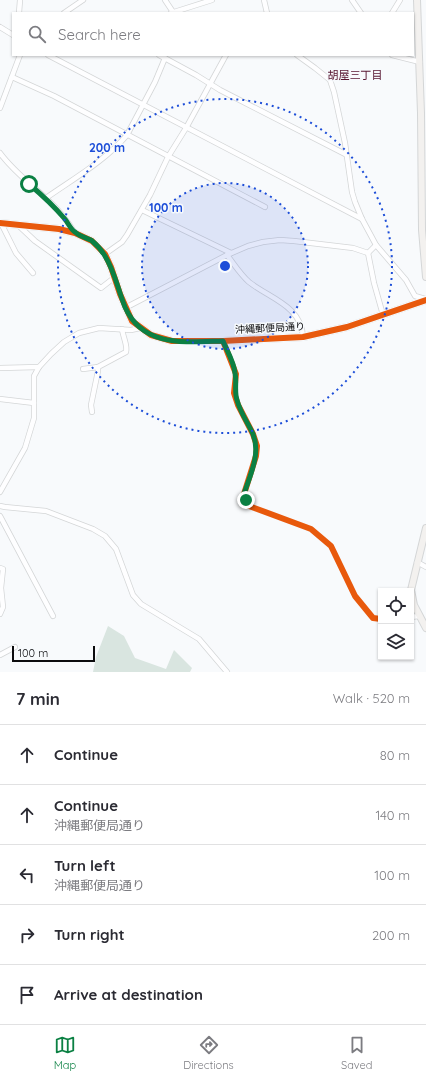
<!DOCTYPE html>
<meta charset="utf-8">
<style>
:root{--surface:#fff;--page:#f2f2f3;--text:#2b2b33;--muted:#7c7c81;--line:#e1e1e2;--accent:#0b8043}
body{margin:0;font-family:Quicksand,"Noto Sans JP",sans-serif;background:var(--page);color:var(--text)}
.controls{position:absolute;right:12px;bottom:12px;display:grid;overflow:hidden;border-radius:0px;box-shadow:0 1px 3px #0004}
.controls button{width:36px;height:36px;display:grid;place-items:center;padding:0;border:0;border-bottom:1px solid var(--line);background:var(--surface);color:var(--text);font:20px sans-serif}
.scale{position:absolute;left:12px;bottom:10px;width:83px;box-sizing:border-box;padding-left:4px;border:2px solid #0c0c0e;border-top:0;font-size:11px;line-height:14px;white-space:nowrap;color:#0c0c0e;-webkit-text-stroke:3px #f7fafd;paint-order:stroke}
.stop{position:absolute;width:12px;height:12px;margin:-9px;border:3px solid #0b8043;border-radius:50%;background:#fff}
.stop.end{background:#0b8043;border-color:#fff;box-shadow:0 1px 4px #0008}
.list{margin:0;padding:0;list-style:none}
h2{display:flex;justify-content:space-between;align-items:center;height:52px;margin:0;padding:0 16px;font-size:17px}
h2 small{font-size:13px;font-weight:400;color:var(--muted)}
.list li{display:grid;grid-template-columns:26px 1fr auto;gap:12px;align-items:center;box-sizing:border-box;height:60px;padding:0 16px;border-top:1px solid var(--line)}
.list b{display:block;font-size:15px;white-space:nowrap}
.list p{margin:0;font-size:13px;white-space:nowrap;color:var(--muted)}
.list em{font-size:13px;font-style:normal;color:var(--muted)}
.icon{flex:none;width:22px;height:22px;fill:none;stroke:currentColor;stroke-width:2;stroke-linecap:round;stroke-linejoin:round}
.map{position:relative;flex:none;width:426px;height:672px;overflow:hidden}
.search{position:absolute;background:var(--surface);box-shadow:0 1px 3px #0004;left:12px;right:12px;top:12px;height:44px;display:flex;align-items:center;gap:10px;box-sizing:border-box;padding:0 14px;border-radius:0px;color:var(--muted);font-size:15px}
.sheet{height:352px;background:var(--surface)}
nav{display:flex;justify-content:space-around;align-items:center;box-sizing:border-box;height:56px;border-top:1px solid var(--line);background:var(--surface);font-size:11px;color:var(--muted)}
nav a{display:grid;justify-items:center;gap:2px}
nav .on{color:var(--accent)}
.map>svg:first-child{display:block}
</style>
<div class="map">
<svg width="426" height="672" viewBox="0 0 426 672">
<rect width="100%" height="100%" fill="#f8fafc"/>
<path fill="#d9e5e0" d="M108,626L124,636L135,658L166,669L174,650L192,668L190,672H93L96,657Z"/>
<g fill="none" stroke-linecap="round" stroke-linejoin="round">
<g stroke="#d4d6d7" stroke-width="6">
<g id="street">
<path d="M165,0L173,12"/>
<path d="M264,0L267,13"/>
<path d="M352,0L361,13"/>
<path d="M19,13L20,0"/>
<path d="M64,13L83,0"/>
<path d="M171,13L212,0"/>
<path d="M392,13L400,0"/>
<path d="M0,27L13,35"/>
<path d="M48,55L362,219"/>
<path d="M159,55L196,75L220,90L347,155"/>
<path d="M297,55L315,68L330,80L334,92L345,143L352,192L355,202L362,219L376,245L406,280L415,296L426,299"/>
<path d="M392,55L420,62"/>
<path d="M12,77L54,96L265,207"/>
<path d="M0,108L20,55"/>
<path d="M0,153C14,172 32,185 49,201C59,210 68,222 75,233"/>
<path d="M46,198C73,179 105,161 127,135L155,82L165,58"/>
<path d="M142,210L231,253"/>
<path d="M1,223L16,253L33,273"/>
<path d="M18,225L35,241L101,288L115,277"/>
<path d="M368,253L374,283L383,315"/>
<path d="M368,253L376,245"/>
<path d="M105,254L122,242L127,235L150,195L168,157L186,128L226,55"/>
<path d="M227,255C234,264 240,274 249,282C269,298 302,306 303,337"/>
<path d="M125,308L227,255L248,246L263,242L280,240L294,241L353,248L368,253"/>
<path d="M223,341L236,374L234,393L238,405L253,434L257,446L256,456L244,494L249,506L311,529L331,546L355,596L373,618L381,619"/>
<path d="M0,368L39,367"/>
<path d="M83,369L98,367L126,352C128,346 123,337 122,329"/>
<path d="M0,399L34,403"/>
<path d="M92,412L91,405L98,371V367"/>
<path d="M0,492L25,448L34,418V376L39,367L51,354L64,342L79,333L99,328L131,330L140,328"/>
<path d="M0,506L5,507L46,511L93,529L105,536L116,549L133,595L141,604L199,639L227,672"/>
<path d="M0,516L53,616"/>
<path d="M417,562L426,567"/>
<path d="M0,568L3,569L1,588L3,607L0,614"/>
<path d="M411,617L419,616"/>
<path d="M0,655L15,647"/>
</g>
</g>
<g stroke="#d4d6d7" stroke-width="8">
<g id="secondary">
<path d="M417,0L421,113L422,230L426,277"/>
<path d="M0,223L59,229L75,233L92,241L105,254L111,267L120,294L132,321L151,335L172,341H223L303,337L347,327L426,300"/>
<path d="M426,528L411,590L414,605L426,628"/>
</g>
</g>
<use href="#street" stroke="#fefeff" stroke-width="4.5"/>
<use href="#secondary" stroke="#f3f1ef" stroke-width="6"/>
<g stroke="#f7fafd" stroke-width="8">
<g id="cycleway">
<path d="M0,223L59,229L75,233L92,241L105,254L111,267L120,294L132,321L151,335L172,341H223L303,337L347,327L426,300"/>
<path d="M223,341L236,374L234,393L238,405L253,434L257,446L256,456L244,494L249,506L311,529L331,546L355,596L373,618L381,619"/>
</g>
</g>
<use href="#cycleway" stroke="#e8590c" stroke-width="6"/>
</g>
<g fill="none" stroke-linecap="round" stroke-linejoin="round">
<path stroke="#0b8043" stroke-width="5" d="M29,184C42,195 53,205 64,218C68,222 70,229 75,232C79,236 86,238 91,240C96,244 102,251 105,256C115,272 118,290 125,307C143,348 186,342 223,341C227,351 234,362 235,373C237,382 234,391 237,400C240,412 248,423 253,434C261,454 250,475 244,494L246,500"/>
</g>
<circle cx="225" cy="266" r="83" fill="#1d4ed8" fill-opacity=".12"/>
<g fill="none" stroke="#1d4ed8" stroke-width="2" stroke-dasharray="2 4">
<circle cx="225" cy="266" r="83"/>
<circle cx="225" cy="266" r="167"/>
</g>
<g text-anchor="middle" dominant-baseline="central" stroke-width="3" stroke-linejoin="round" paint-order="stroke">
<g font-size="10" fill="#0c0c0e" stroke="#f7fafd">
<text transform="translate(270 328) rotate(-3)">沖縄郵便局通り</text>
</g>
<g font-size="11" fill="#55122d" stroke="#f7fafd">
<text x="355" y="75">胡屋三丁目</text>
</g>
</g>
<circle cx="225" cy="266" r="6" fill="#1d4ed8" stroke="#f7fafd" stroke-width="2"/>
<g font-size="12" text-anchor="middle" font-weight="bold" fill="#1d4ed8" stroke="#f7fafd" stroke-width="3" stroke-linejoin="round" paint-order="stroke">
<text x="107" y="152">200 m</text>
<text x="166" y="212">100 m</text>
</g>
</svg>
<div class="controls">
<button><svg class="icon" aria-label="locate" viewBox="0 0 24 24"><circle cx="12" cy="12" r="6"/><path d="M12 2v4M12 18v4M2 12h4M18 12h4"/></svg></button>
<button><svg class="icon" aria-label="layers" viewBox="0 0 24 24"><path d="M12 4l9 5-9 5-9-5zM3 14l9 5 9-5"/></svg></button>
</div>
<div class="scale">100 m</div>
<div class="stop" style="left:29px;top:184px"></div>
<div class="stop end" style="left:246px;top:500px"></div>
<div class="search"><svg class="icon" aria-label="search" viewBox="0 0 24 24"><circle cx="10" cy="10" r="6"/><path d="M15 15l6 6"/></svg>Search here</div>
</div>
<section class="sheet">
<h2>7 min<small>Walk · 520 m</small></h2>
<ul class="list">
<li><svg class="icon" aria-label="ahead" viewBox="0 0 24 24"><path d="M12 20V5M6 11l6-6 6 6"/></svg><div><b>Continue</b></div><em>80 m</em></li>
<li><svg class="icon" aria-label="ahead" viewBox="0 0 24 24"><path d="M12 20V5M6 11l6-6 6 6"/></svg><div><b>Continue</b><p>沖縄郵便局通り</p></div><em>140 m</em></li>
<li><svg class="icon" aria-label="left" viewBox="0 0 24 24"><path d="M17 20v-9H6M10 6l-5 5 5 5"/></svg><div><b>Turn left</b><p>沖縄郵便局通り</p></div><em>100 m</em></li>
<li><svg class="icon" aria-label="right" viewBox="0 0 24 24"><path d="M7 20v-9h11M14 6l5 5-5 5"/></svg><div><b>Turn right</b></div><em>200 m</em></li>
<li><svg class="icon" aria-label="arrive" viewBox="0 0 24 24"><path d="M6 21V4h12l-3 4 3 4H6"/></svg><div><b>Arrive at destination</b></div></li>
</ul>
</section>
<nav>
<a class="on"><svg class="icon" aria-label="map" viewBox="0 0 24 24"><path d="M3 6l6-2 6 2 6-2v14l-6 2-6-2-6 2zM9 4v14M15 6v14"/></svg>Map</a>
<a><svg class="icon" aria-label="directions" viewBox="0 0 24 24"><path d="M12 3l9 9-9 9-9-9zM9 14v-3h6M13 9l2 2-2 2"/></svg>Directions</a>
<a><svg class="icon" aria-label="saved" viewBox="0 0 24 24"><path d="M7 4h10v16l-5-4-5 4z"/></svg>Saved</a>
</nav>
